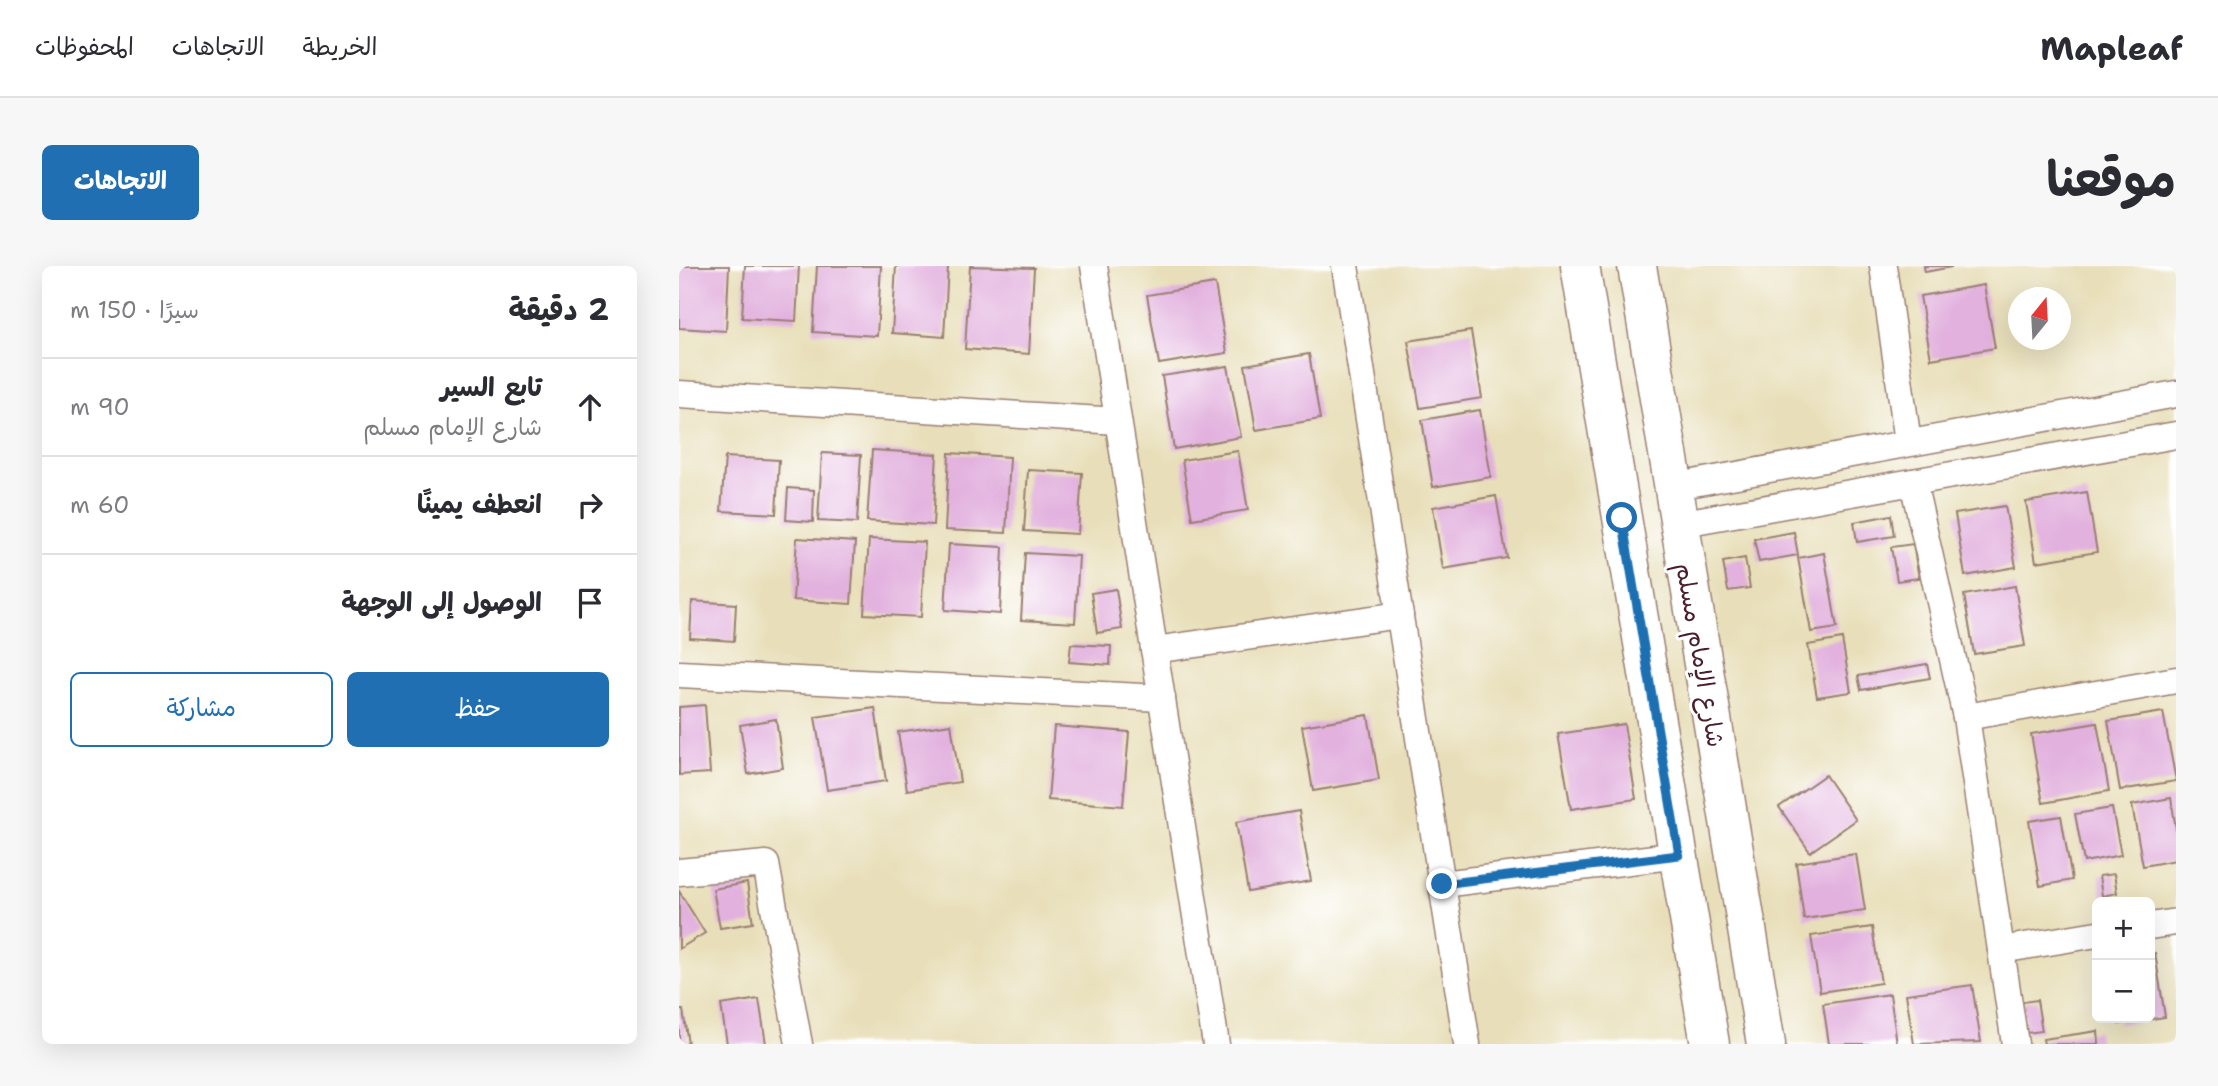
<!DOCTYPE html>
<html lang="ar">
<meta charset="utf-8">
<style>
:root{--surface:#fff;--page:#f7f7f7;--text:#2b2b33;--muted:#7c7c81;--line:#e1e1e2;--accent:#1f6fb2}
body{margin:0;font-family:"Shantell Sans","Playpen Sans Arabic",sans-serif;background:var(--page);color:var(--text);direction:rtl}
.controls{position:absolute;right:21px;bottom:21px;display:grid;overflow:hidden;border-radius:10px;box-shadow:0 7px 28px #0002}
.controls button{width:63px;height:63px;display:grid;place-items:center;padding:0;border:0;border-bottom:2px solid var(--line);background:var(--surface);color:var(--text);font:35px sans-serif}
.compass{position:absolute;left:1329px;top:21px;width:63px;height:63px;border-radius:50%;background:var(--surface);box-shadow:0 7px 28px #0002;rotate:18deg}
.stop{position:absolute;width:21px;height:21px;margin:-16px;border:5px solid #1f6fb2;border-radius:50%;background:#fff}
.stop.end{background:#1f6fb2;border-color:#fff;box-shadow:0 2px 7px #0008}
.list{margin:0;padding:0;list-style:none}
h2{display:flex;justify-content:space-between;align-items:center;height:91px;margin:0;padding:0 28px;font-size:30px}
h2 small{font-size:23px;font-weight:400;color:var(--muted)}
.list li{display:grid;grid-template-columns:46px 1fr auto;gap:21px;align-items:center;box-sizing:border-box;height:98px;padding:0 28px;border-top:2px solid var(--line)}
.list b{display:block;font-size:26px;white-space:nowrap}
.list p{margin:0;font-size:23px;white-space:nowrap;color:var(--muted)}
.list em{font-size:23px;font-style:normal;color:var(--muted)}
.actions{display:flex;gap:14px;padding:21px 28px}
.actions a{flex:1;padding:16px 0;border:2px solid var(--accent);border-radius:10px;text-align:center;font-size:24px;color:var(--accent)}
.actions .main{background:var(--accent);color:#fff}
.icon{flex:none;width:38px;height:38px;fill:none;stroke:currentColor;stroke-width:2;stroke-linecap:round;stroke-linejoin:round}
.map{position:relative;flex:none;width:1497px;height:778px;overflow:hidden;direction:ltr;border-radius:10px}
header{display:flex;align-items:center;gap:42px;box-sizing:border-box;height:98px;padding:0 35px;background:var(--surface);border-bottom:2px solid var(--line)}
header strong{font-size:33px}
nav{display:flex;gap:38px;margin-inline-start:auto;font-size:24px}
.intro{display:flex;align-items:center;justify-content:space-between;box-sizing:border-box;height:168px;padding:0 42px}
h1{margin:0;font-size:49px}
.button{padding:18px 32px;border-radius:10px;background:var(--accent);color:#fff;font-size:24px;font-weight:700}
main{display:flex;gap:42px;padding:0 42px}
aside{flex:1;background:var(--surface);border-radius:10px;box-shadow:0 7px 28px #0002}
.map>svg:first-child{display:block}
</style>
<header>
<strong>Mapleaf</strong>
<nav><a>الخريطة</a><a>الاتجاهات</a><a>المحفوظات</a></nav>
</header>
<div class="intro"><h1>موقعنا</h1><a class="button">الاتجاهات</a></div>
<main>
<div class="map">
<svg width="1497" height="778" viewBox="0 0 1497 778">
<rect width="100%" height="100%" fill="#fff"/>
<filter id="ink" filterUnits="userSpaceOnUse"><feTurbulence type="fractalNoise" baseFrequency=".0143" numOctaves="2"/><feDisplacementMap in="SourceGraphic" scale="14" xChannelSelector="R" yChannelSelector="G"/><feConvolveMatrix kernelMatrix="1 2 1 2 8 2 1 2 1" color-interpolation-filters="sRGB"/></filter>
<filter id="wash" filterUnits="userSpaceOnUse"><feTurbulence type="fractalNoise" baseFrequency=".00686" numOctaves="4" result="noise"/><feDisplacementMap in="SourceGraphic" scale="28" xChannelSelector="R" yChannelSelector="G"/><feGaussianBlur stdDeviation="1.57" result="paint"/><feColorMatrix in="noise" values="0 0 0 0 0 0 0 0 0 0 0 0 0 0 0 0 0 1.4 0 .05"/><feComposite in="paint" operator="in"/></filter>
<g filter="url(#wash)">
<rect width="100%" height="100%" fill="#e8dfba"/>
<g id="blocks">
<g fill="#e2b1de">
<path d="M0,0H50L47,65L0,62Z"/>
<path d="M66,0H120L117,55L63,52Z"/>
<path d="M138,0H202L198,70L134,66Z"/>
<path d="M217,0H269L265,71L213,67Z"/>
<path d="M291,0L355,2L350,88L286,83Z"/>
<path d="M1245,0H1273V1L1246,6Z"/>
<path d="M536,18L548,87L480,98L468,29Z"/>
<path d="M1305,19L1316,82L1252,93L1241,30Z"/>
<path d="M792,65L803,132L741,142L729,75Z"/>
<path d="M630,88L641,153L577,164L566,99Z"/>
<path d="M549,100L562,171L495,183L483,110Z"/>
<path d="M801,144L812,211L754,221L743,154Z"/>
<path d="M193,184L258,188L254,259L188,255Z"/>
<path d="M559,185L569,244L513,253L503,194Z"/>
<path d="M143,187L182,189L178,257L139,255Z"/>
<path d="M270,187L331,191L327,267L266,264Z"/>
<path d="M46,191L100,194L97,248L42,245Z"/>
<path d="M349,204L403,207L399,268L345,265Z"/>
<path d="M109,222L135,224L134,256L107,254Z"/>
<path d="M1408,226L1418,286L1357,296L1347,236Z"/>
<path d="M817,230L828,292L764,303L754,241Z"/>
<path d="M1326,240L1337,301L1286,310L1276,248Z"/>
<path d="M1212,249L1215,270L1178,276L1175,256Z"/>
<path d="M1115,266L1119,289L1080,296L1075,273Z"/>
<path d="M118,272L176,276L172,338L114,334Z"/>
<path d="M190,273L246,276L242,351L185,348Z"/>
<path d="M270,278L324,281L321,348L266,344Z"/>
<path d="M1234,278L1240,312L1218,315L1212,281Z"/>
<path d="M346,287L400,290L396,357L342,354Z"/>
<path d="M1145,287L1158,362L1132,366L1119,292Z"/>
<path d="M1066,292L1071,322L1049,325L1044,296Z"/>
<path d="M1336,320L1346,380L1295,388L1285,329Z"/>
<path d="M437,323L443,363L418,367L412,327Z"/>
<path d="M13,335L57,338L55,375L11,372Z"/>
<path d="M1163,373L1172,426L1138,431L1129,379Z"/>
<path d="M392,378L432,380L431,399L390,396Z"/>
<path d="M1248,398L1251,412L1182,424L1179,410Z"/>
<path d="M26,439L31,507L0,509V441Z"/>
<path d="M196,442L207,515L148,524L136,451Z"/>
<path d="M1484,446L1497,515L1441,524L1429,455Z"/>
<path d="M689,449L700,514L634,525L623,460Z"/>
<path d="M97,453L104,502L69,508L61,459Z"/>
<path d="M1418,457L1430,525L1364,537L1352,468Z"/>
<path d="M272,458L281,516L228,524L219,466Z"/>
<path d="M945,458L957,533L892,543L879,468Z"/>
<path d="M375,460L450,466L444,540L369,534Z"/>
<path d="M1146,509L1177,554L1131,586L1100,541Z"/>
<path d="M1492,532L1497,563V594L1464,600L1453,539Z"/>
<path d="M1433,542L1442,589L1405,596L1396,548Z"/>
<path d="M620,545L632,615L569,626L557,556Z"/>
<path d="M1382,550L1393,614L1361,620L1350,555Z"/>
<path d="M1177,588L1186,644L1125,653L1117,597Z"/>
<path d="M1435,608L1438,627L1423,630L1420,610Z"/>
<path d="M68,617L74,657L41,662L34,623Z"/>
<path d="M0,625L26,667L0,683Z"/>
<path d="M1193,661L1202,717L1141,726L1132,670Z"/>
<path d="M1476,687L1486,751L1440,758L1439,752H1471V688Z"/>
<path d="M1293,719L1302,776L1235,778L1227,728Z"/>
<path d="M1211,728L1218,778H1150L1144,738Z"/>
<path d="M80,733L87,778H48L42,739Z"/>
<path d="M1358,734L1363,765L1347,767L1343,736Z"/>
<path d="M0,744H4L9,778H0Z"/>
<path d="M1419,765L1420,778H1365L1364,773Z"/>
</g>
</g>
</g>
<g filter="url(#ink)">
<use href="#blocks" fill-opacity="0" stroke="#997f72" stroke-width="2"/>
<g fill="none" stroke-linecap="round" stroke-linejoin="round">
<g stroke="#997f72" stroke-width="29">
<g id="street">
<path d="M415,0L537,778"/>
<path d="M666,0L788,778"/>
<path d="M1204,0L1229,176"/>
<path d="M0,128L439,155"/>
<path d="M1234,216L1287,451L1322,684L1418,668"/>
<path d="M993,221L1497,128"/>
<path d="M999,258L1497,169"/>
<path d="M475,384L721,349"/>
<path d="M0,408L483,432"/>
<path d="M1287,451L1497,414"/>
<path d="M0,606L87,598L120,778"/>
<path d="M763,618L1000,589"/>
<path d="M1471,660L1497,656"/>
<path d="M1322,684L1336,778"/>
</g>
</g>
<g stroke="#997f72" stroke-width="41">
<g id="secondary">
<path d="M901,0L1031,778"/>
<path d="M958,0L1087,778"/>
</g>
</g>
<use href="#street" stroke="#fff" stroke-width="26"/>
<use href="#secondary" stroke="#fff" stroke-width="38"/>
</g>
</g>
<g fill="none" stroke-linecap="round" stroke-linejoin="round" filter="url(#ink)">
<path stroke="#1f6fb2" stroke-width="9" d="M763,618L1000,589L943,252"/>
</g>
<g text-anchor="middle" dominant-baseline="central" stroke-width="6" stroke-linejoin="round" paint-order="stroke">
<g font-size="24" fill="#4a1f2b" stroke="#fff">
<text transform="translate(1021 389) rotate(80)">شارع الإمام مسلم</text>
</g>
</g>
</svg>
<div class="controls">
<button>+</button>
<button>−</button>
</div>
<svg class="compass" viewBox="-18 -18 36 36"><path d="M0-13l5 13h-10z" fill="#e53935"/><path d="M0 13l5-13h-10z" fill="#7c7c81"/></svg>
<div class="stop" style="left:943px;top:252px"></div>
<div class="stop end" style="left:763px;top:618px"></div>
</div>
<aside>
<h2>2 دقيقة<small>سيرًا · 150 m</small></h2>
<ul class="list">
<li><svg class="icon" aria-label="ahead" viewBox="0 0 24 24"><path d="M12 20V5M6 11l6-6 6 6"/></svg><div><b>تابع السير</b><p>شارع الإمام مسلم</p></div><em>90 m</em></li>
<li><svg class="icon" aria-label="right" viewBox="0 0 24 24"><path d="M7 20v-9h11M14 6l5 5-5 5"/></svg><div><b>انعطف يمينًا</b></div><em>60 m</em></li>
<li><svg class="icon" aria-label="arrive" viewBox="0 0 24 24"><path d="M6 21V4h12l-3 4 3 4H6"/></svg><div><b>الوصول إلى الوجهة</b></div></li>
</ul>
<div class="actions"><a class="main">حفظ</a><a>مشاركة</a></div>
</aside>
</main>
